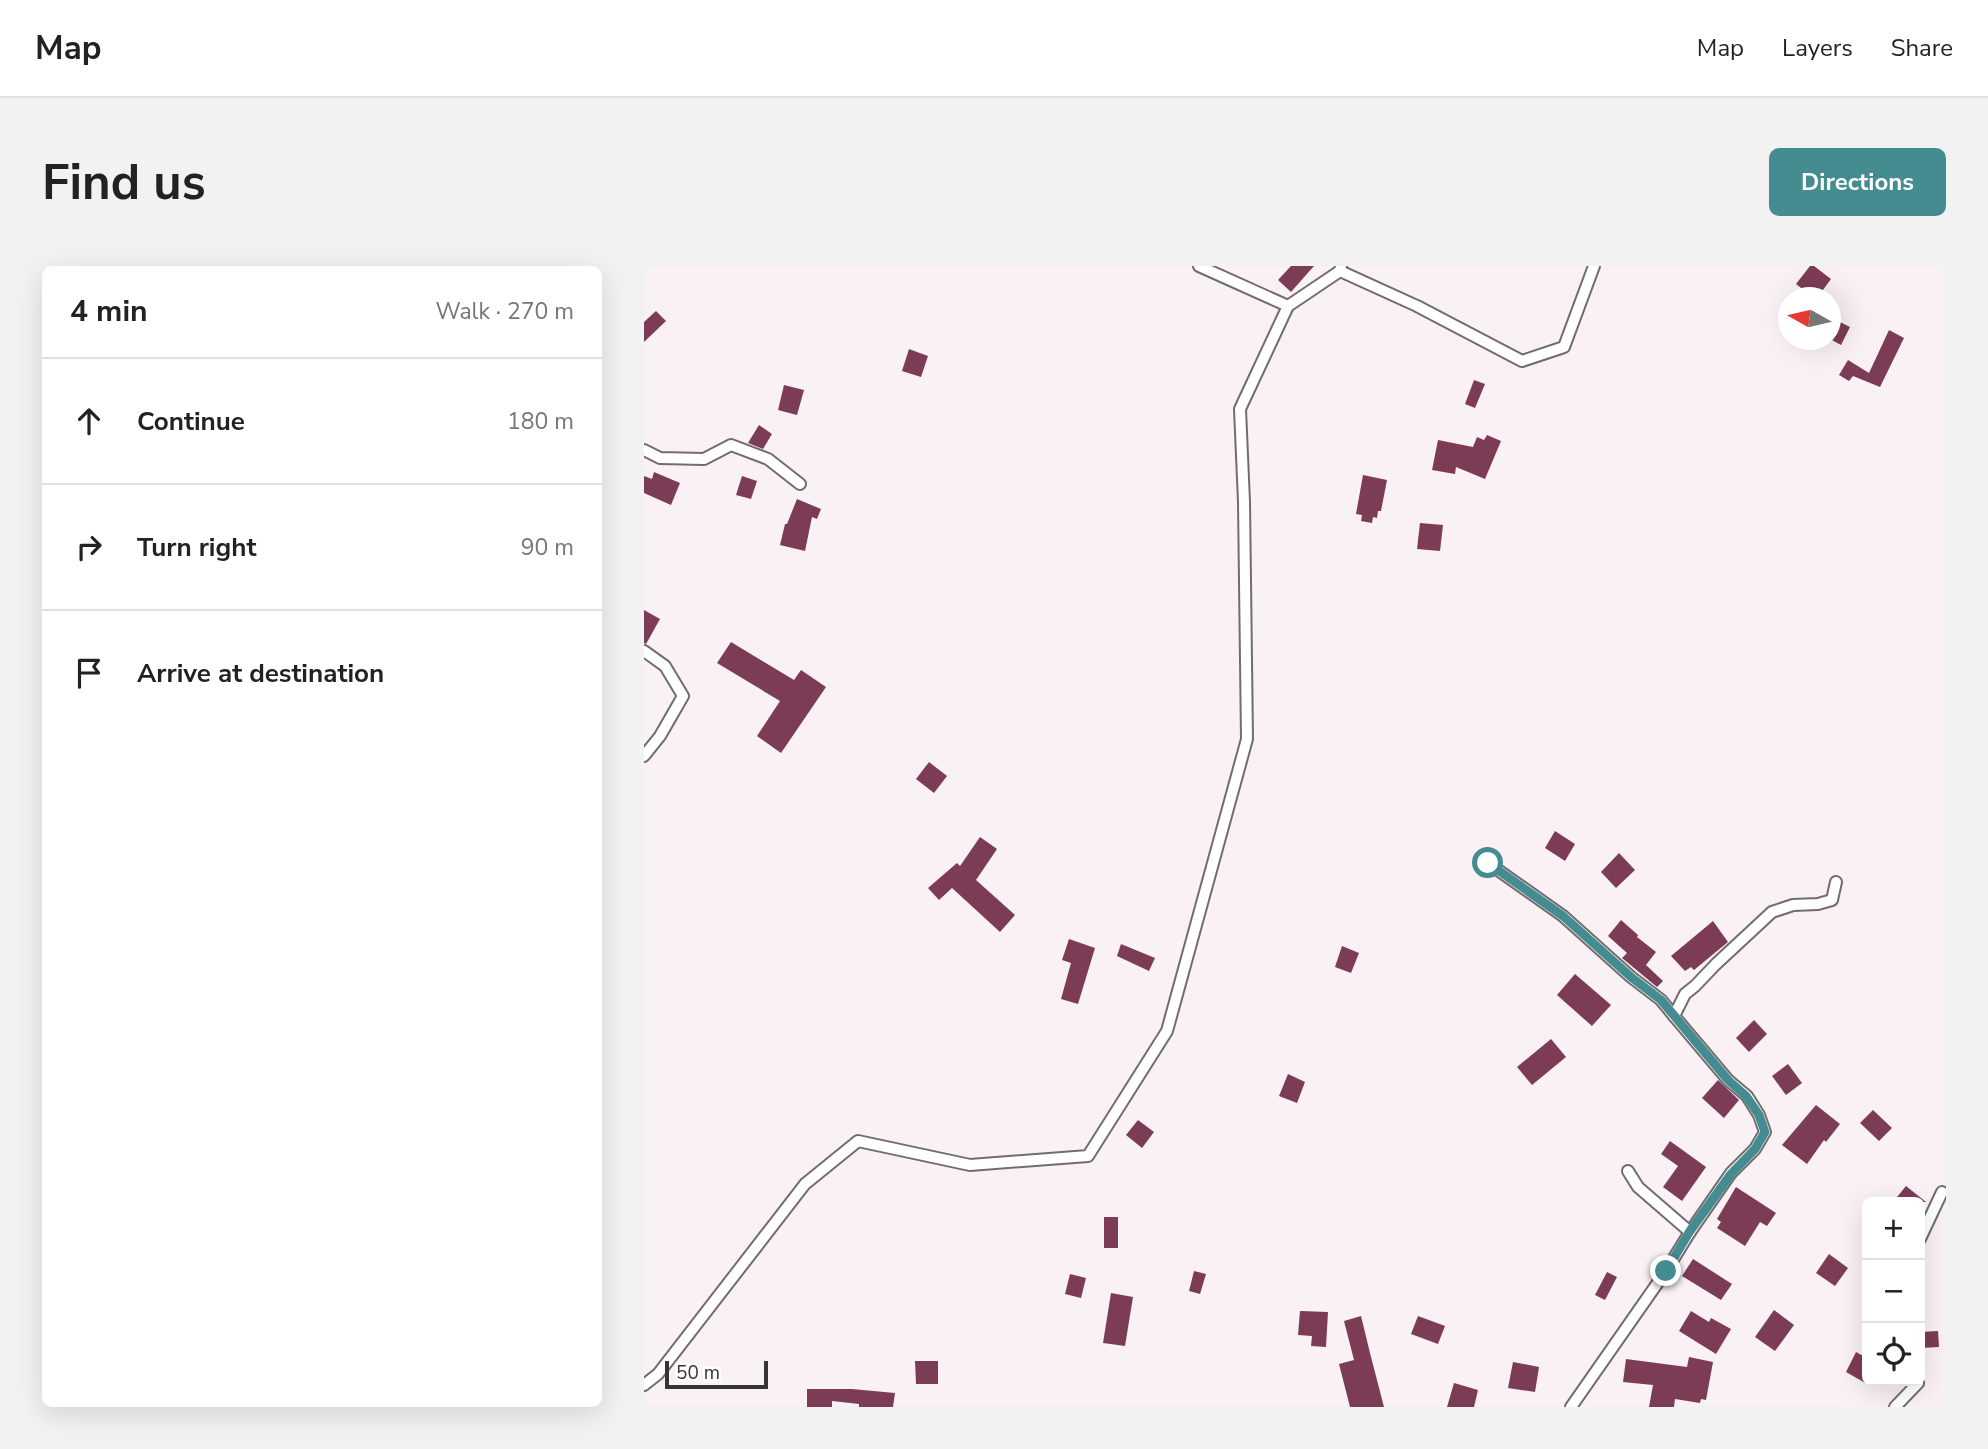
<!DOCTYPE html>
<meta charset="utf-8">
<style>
:root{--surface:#fff;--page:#f2f2f2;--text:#222;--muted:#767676;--line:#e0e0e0;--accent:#458c91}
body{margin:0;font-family:"Nunito Sans",sans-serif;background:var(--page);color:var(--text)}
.controls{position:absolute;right:21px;bottom:21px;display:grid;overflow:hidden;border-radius:10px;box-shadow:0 7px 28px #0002}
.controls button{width:63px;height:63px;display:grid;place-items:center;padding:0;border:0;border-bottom:2px solid var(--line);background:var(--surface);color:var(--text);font:35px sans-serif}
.compass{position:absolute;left:1134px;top:21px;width:63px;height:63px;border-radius:50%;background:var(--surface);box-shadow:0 7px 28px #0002;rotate:278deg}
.scale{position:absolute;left:21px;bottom:18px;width:103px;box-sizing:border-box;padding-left:7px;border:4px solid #373435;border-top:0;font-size:19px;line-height:24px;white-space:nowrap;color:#373435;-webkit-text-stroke:5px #fff;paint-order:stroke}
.stop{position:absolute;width:21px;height:21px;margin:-16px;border:5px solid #458c91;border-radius:50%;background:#fff}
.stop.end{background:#458c91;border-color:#fff;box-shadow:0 2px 7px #0008}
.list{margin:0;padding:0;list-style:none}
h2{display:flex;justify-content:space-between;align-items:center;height:91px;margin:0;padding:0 28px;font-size:30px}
h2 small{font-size:23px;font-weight:400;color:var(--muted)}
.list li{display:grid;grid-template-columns:46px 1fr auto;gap:21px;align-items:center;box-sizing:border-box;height:126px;padding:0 28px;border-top:2px solid var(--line)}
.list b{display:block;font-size:26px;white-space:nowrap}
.list em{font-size:23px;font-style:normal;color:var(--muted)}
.icon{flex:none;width:38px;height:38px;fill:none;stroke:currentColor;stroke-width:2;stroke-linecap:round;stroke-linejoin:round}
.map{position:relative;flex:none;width:1302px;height:1141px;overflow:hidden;border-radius:10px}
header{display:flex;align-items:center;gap:42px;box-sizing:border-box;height:98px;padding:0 35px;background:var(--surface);border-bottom:2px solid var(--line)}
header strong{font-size:33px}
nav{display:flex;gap:38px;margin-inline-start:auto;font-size:24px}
.intro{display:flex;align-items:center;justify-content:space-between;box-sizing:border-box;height:168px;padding:0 42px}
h1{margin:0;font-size:49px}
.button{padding:18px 32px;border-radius:10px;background:var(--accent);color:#fff;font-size:24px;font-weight:700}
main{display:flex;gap:42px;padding:0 42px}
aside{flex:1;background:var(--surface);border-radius:10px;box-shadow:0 7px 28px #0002}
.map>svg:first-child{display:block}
</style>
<header>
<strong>Map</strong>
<nav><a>Map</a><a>Layers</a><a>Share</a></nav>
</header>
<div class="intro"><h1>Find us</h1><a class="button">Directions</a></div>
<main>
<aside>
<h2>4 min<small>Walk · 270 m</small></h2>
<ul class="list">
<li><svg class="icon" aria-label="ahead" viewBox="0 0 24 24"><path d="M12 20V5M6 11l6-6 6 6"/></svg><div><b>Continue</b></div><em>180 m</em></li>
<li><svg class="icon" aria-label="right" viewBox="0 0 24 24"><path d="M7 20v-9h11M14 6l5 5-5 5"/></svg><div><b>Turn right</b></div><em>90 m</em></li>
<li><svg class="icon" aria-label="arrive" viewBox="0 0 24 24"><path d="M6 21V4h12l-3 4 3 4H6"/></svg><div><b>Arrive at destination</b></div></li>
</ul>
</aside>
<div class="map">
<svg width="1302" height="1141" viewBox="0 0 1302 1141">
<rect width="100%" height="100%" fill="#f9f1f4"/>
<g fill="#7d3c55">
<path d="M647,0H670L647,26L634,14Z"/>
<path d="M1166,0H1170L1187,13L1173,32H1170L1152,18Z"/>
<path d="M12,45L22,55L0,76V56Z"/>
<path d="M1186,51L1206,61L1197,79L1186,73Z"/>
<path d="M1245,64L1260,72L1236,121L1209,110L1205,115L1195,109L1204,94L1225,107Z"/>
<path d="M265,83L284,90L277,111L258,105Z"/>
<path d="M830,114L841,118L831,142L821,138Z"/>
<path d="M140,119L160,124L153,149L134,144Z"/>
<path d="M115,159L128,168L119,183L104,177Z"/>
<path d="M843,169L857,175L841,213L812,201L811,208L788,204L794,174L829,181L833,171L840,174Z"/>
<path d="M10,206L36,217L27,239L0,227V210L8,213Z"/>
<path d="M719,209L743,214L737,245H734L733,252L729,251L728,257L717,255L718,249L712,248Z"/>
<path d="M98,210L113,215L107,233L92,229Z"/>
<path d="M153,233L177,243L173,253L168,251L161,285L136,279L141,258H143Z"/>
<path d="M776,257L799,259L796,285L773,283Z"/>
<path d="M0,344L16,353L2,378L0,377Z"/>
<path d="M87,376L150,414L157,404L182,421L137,487L113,470L136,435L73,397Z"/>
<path d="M285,496L303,510L290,527L272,513Z"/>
<path d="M911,565L931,578L921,595L901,582Z"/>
<path d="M336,571L353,583L332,614L371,649L356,666L308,622L295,634L284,622L313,597L316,600Z"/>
<path d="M975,587L991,604L972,622L957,606Z"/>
<path d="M977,654L994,669L993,671L1012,686L1002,699L1019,715L1013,721L978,692L983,687L964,670Z"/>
<path d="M1069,655L1084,676L1050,704L1047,701L1041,705L1027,690Z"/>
<path d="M425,673L451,682L434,738L417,733L427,697L418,694Z"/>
<path d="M477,678L511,692L505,705L473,690Z"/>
<path d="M698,680L715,687L707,707L691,701Z"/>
<path d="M931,708L967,739L948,760L913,729Z"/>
<path d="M1110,754L1123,768L1105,786L1092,772Z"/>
<path d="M907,773L922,791L888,819L873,801Z"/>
<path d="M1144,798L1158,817L1142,829L1128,810Z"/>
<path d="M644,808L661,816L653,837L635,830Z"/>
<path d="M1074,814L1095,834L1080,852L1058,832Z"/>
<path d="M1172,839L1196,858L1182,876L1180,874L1163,898L1138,879Z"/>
<path d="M1229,844L1248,862L1235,875L1216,857Z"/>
<path d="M494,854L510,866L498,882L482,869Z"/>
<path d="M1026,875L1062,901L1038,935L1019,921L1034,900L1017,888Z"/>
<path d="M1262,920L1282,936H1249Z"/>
<path d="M1092,921L1132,947L1123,960L1116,956L1101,980L1073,962L1077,956L1073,953Z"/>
<rect x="460" y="951" width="14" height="31"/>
<path d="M1185,988L1204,1002L1191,1020L1172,1007Z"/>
<path d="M1049,993L1088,1018L1077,1034L1038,1010Z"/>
<path d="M550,1005L562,1008L556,1028L545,1025Z"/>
<path d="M963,1006L973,1011L961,1034L951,1029Z"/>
<path d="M426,1008L442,1012L437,1032L421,1028Z"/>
<path d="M467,1027L489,1031L481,1080L459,1077Z"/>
<path d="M1130,1044L1150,1059L1131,1085L1111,1071Z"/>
<path d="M656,1045L684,1046L682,1081L667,1080L668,1070L654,1069Z"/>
<path d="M1047,1045L1065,1056L1067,1052L1087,1063L1072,1088L1035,1065Z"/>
<path d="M717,1050L726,1087L740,1141H706L695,1098L710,1094L700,1055Z"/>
<path d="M774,1050L801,1060L794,1078L767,1068Z"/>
<path d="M1294,1065L1295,1081L1276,1082V1066Z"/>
<path d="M1212,1086L1223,1092V1118L1202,1106Z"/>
<path d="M1045,1091L1069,1096L1062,1134L1057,1133L1056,1137L1031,1133L1030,1141H1005L1009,1119L979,1116L982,1093L1043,1101Z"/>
<path d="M271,1095H294V1118H272Z"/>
<path d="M869,1096L895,1101L891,1126L864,1122Z"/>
<path d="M810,1117L834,1124L830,1141H803Z"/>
<path d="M163,1123H208L251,1127L249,1141H215V1138L188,1135V1141H163Z"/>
</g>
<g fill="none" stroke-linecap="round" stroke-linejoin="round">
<g stroke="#736c6e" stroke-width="14">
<g id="minor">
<path d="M555,0L644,40"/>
<path d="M696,5L773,40L878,95L920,81L950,0"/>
<path d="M0,184L16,192L60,193L87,179L124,193L156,218"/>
<path d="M0,385L21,400L39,430L16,470L0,490"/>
<path d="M844,597L919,650L987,711L1017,734L1030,750"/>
<path d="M984,905L994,921L1046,966L1087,907L1111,883L1121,866L1115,849L1103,830L1084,814L1030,750L1041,728L1051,720L1072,698L1128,646L1149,639L1174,638L1188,634L1192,616"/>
<path d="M1276,973L1298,926"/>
<path d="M0,1119L14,1108L161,918L214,875L326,899L444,890L523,765L603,473L600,236L596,143L644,40L696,5L697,0"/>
<path d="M927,1141L1022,1005L1046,966"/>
<path d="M1251,1141L1274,1117L1273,1115"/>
</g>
</g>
<use href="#minor" stroke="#fff" stroke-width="10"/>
</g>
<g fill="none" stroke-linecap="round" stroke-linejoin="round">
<path stroke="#458c91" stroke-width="9" d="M844,597L919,650L987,711L1017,734L1084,814L1102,830L1115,849L1121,866L1111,883L1087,908L1046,965L1022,1005"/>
</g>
</svg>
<div class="controls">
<button>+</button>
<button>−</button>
<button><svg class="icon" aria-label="locate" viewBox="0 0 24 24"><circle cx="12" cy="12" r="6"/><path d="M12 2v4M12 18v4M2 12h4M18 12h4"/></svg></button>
</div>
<svg class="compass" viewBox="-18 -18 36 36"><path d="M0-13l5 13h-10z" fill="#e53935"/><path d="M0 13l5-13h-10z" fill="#767676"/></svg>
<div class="scale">50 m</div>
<div class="stop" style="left:844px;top:597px"></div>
<div class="stop end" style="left:1022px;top:1005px"></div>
</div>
</main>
